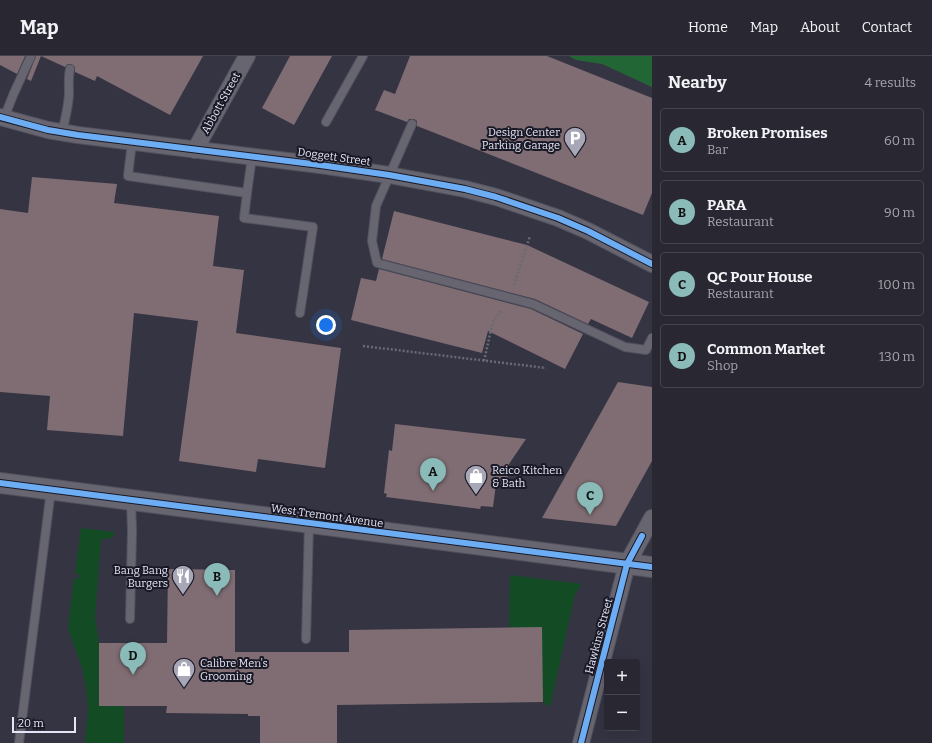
<!DOCTYPE html>
<meta charset="utf-8">
<style>
:root{--surface:#282732;--page:#302f3a;--text:#f1f3f6;--muted:#a5a5ac;--line:#44444d;--accent:#8bbbb9}
body{margin:0;font-family:Bitter,serif;background:var(--page);color:var(--text)}
.controls{position:absolute;right:12px;bottom:12px;display:grid;overflow:hidden;border-radius:4px;box-shadow:0 4px 16px #0002}
.controls button{width:36px;height:36px;display:grid;place-items:center;padding:0;border:0;border-bottom:1px solid var(--line);background:var(--surface);color:var(--text);font:20px sans-serif}
.scale{position:absolute;left:12px;bottom:10px;width:64px;box-sizing:border-box;padding-left:4px;border:2px solid #e5e5f7;border-top:0;font-size:11px;line-height:14px;white-space:nowrap;color:#e5e5f7;-webkit-text-stroke:3px #191825;paint-order:stroke}
.you{position:absolute;left:326px;top:269px;width:14px;height:14px;margin:-10px;border:3px solid #fff;border-radius:50%;background:#1a73e8;box-shadow:0 0 0 6px #1a73e833}
.badge{display:grid;place-items:center;width:26px;height:26px;border-radius:50%;background:var(--accent);color:#111;font-size:13px;font-weight:700}
.pin{position:absolute;translate:-50% -33px;filter:drop-shadow(0 1px 2px #0008)}
.pin::after{content:'';position:absolute;top:21px;width:14px;height:12px;background:inherit;clip-path:polygon(0 0,100% 0,50% 100%)}
.list{margin:0;padding:0;list-style:none}
h2{display:flex;justify-content:space-between;align-items:center;height:52px;margin:0;padding:0 16px;font-size:17px}
h2 small{font-size:13px;font-weight:400;color:var(--muted)}
.list li{display:grid;grid-template-columns:26px 1fr auto;gap:12px;align-items:center;box-sizing:border-box;height:64px;margin:0 8px 8px;padding:0 8px;border:1px solid var(--line);border-radius:4px}
.list b{display:block;font-size:15px;white-space:nowrap}
.list p{margin:0;font-size:13px;white-space:nowrap;color:var(--muted)}
.list em{font-size:13px;font-style:normal;color:var(--muted)}
.map{position:relative;flex:none;width:652px;height:687px;overflow:hidden}
header{display:flex;align-items:center;gap:24px;box-sizing:border-box;height:56px;padding:0 20px;background:var(--surface);border-bottom:1px solid var(--line)}
header strong{font-size:19px}
nav{display:flex;gap:22px;margin-inline-start:auto;font-size:14px}
main{display:flex}
aside{flex:1;background:var(--surface)}
.map>svg:first-child{display:block}
</style>
<header>
<strong>Map</strong>
<nav><a>Home</a><a>Map</a><a>About</a><a>Contact</a></nav>
</header>
<main>
<div class="map">
<svg width="652" height="687" viewBox="0 0 652 687">
<rect width="100%" height="100%" fill="#353443"/>
<g fill="#124b24">
<path d="M81,472L115,476L113,481L107,483H101L95,561L99,587V650H124V687H85L88,655L86,632L82,612L68,572L74,522L79,523V518L75,517Z"/>
<path d="M510,519L582,528L575,538L550,651L543,646L509,572Z"/>
</g>
<path fill="#236636" d="M569,0H652V31L602,8L576,4Z"/>
<g fill="#7f6d73">
<path d="M0,0H25L17,18L0,9Z"/>
<path d="M36,0H203L170,59L97,20L95,25L75,16V11L71,8H68L65,11L41,0L31,25L27,23Z"/>
<path d="M290,0H332L294,69L262,52Z"/>
<path d="M410,0H547L652,42V137L643,159L417,70V65L414,63H409L407,66L375,54L384,34L395,38Z"/>
<path d="M32,121L117,128L114,147L219,160L213,210L244,214L236,277L341,292L325,412L258,403L256,416L179,405L198,265L134,257L123,380L47,374L50,340L0,336V153L28,157Z"/>
<path d="M394,155L527,189L649,246L632,282L591,263L588,268L535,243L382,203Z"/>
<path d="M379,213L531,253L583,278L565,313L488,275L482,297L351,264L361,222L376,225Z"/>
<path d="M618,326L652,331V405L616,470L542,462Z"/>
<path d="M395,368L526,383L509,408L507,429L496,428L493,451L481,450L480,453L386,441L387,438L384,437L389,394L392,395Z"/>
<path d="M168,513L235,514V596H349V574L542,571L543,646L337,649V687H260V660H248V658L166,657L167,650H99V587H167Z"/>
</g>
<g fill="none" stroke-linecap="round" stroke-linejoin="round">
<g stroke="#52525f" stroke-width="10">
<g id="service">
<path d="M4,62L14,37L31,0"/>
<path d="M326,66L363,0"/>
<path d="M412,68L376,150L372,185L377,207L533,248L625,291L646,294L652,282"/>
<path d="M62,77C65,64 68,52 69,39C69,30 68,22 70,13"/>
<path d="M132,86L128,120L247,137L252,101"/>
<path d="M247,137L244,162L313,171L300,257"/>
<path d="M130,563L132,475L131,444"/>
<path d="M306,583L309,467"/>
<path d="M19,687L51,434"/>
</g>
</g>
<g stroke="#52525f" stroke-width="18">
<g id="minor">
<path d="M0,61L48,74L78,79L320,109L389,119L465,133L496,141L558,162L588,175L652,208"/>
<path d="M195,94L247,0"/>
<path d="M581,687L627,508L652,462"/>
</g>
</g>
<g stroke="#52525f" stroke-width="22">
<path id="tertiary" d="M0,427L652,511"/>
</g>
<g stroke="#6a6a73" stroke-width="2.5" stroke-dasharray="2 2" stroke-linecap="butt">
<path d="M514,229L530,180"/>
<path d="M363,290L546,312"/>
<path d="M484,305L493,265L502,254"/>
</g>
<use href="#service" stroke="#666570" stroke-width="8"/>
<use href="#minor" stroke="#666570" stroke-width="16"/>
<use href="#tertiary" stroke="#666570" stroke-width="20"/>
<g stroke="#191825" stroke-width="8">
<g id="cycleway">
<path d="M0,61L48,74L78,79L320,109L389,119L465,133L496,141L558,162L588,175L652,208"/>
<path d="M0,427L652,511"/>
<path d="M581,687L627,508L642,480"/>
</g>
</g>
<use href="#cycleway" stroke="#6dadf4" stroke-width="6"/>
</g>
<defs>
<g id="parking-pin" transform="scale(1.15)"><path d="M0 17L-7.5 6A9.5 9.5 0 1 1 7.5 6Z" fill="#a7a7b8" stroke="#191825"/><path d="M-3.5-5.5H1a3.5 3.5 0 0 1 0 7H-1V5.5H-3.5ZM-1-3.4V-.6H.8a1.4 1.4 0 0 0 0-2.8Z" fill="#fff"/></g>
<g id="shop-pin" transform="scale(1.15)"><path d="M0 17L-7.5 6A9.5 9.5 0 1 1 7.5 6Z" fill="#a7a7b8" stroke="#191825"/><path d="M-5-2.5h2.3a2.7 3.5 0 0 1 5.4 0H5L5.5 6h-11ZM-1.5-2.5h3a1.5 2.3 0 0 0-3 0Z" fill="#fff"/></g>
<g id="restaurant-pin" transform="scale(1.15)"><path d="M0 17L-7.5 6A9.5 9.5 0 1 1 7.5 6Z" fill="#a7a7b8" stroke="#191825"/><path d="M-5-6h1v4h1v-4h1v4h1v-4h1v5L-1.5 .5V6h-2V.5L-5-1ZM5-6V6H3V1.5H1.5Q1.5-4 5-6Z" fill="#fff"/></g>
</defs>
<g fill-rule="evenodd">
<use href="#parking-pin" x="575" y="82"/>
<use href="#shop-pin" x="476" y="420"/>
<use href="#restaurant-pin" x="183" y="520"/>
<use href="#shop-pin" x="184" y="613"/>
</g>
<g text-anchor="middle" dominant-baseline="central" stroke-width="4" stroke-linejoin="round" paint-order="stroke">
<g font-size="11" fill="#e5e5f7" stroke="#191825">
<text transform="translate(221 47) rotate(-61)">Abbott Street</text>
<text transform="translate(334 101) rotate(8)">Doggett Street</text>
<text transform="translate(327 460) rotate(8)">West Tremont Avenue</text>
<text transform="translate(599 580) rotate(-75)">Hawkins Street</text>
</g>
<g font-size="11" fill="#e5e5f7" stroke="#191825" text-anchor="end">
<text x="560" y="76">Design Center<tspan x="560" dy="13">Parking Garage</tspan></text>
<text x="492" y="414" text-anchor="start">Reico Kitchen<tspan x="492" dy="13">&amp; Bath</tspan></text>
<text x="168" y="514">Bang Bang<tspan x="168" dy="13">Burgers</tspan></text>
<text x="200" y="607" text-anchor="start">Calibre Men's<tspan x="200" dy="13">Grooming</tspan></text>
</g>
</g>
</svg>
<div class="controls">
<button>+</button>
<button>−</button>
</div>
<div class="scale">20 m</div>
<div class="you"></div>
<div class="pin badge" style="left:433px;top:435px">A</div>
<div class="pin badge" style="left:217px;top:540px">B</div>
<div class="pin badge" style="left:590px;top:459px">C</div>
<div class="pin badge" style="left:133px;top:619px">D</div>
</div>
<aside>
<h2>Nearby<small>4 results</small></h2>
<ul class="list">
<li><span class="badge">A</span><div><b>Broken Promises</b><p>Bar</p></div><em>60 m</em></li>
<li><span class="badge">B</span><div><b>PARA</b><p>Restaurant</p></div><em>90 m</em></li>
<li><span class="badge">C</span><div><b>QC Pour House</b><p>Restaurant</p></div><em>100 m</em></li>
<li><span class="badge">D</span><div><b>Common Market</b><p>Shop</p></div><em>130 m</em></li>
</ul>
</aside>
</main>
